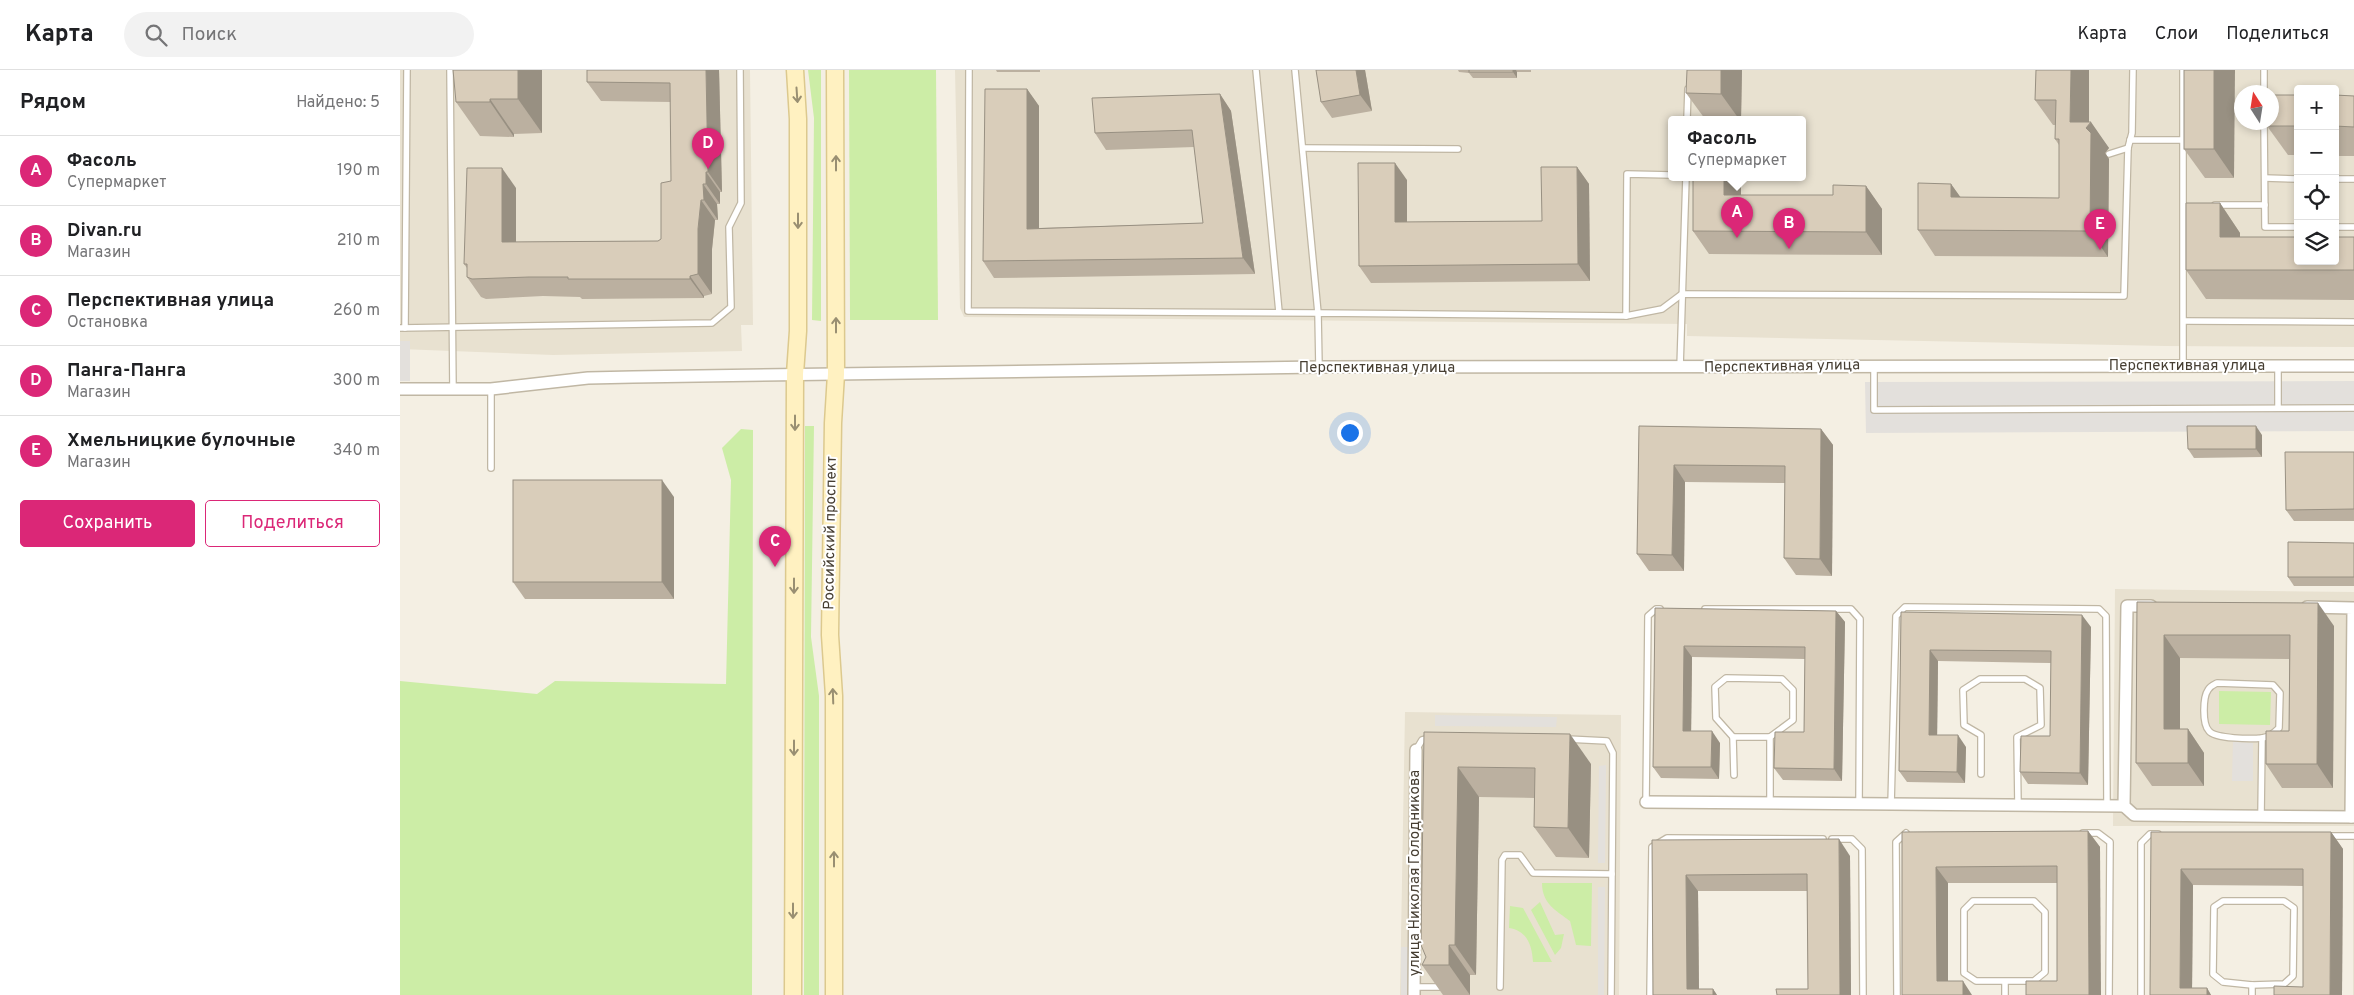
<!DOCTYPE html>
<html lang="ru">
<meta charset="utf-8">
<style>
:root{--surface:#fff;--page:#f2f2f2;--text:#202124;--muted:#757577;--line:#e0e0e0;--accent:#db2777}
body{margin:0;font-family:Overpass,sans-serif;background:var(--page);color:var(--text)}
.controls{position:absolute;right:15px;top:15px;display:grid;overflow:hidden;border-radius:5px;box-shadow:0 2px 8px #0003}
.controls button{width:45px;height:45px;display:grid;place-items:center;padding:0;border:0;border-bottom:1px solid var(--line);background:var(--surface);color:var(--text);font:25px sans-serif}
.compass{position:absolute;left:1834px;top:15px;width:45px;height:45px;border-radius:50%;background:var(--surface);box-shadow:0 2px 8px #0003;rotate:348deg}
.you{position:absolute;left:949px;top:362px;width:18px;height:18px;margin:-12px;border:4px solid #fff;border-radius:50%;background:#1a73e8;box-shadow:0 0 0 8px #1a73e833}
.badge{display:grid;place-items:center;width:32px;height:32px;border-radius:50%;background:var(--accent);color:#fff;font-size:16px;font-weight:700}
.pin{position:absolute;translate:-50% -41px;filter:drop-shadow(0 1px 2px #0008)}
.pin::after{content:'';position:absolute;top:26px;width:18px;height:15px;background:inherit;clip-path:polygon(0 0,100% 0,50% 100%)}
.popup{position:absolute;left:1268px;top:46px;width:138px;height:65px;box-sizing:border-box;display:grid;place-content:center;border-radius:5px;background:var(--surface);filter:drop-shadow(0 1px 4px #0005);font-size:16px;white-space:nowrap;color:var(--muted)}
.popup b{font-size:19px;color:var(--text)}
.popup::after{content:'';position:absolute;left:50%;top:100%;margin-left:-10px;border:10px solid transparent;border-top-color:var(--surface)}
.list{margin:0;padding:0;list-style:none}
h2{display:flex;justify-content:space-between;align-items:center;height:65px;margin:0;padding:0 20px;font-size:21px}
h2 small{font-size:16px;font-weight:400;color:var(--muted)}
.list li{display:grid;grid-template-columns:32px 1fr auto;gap:15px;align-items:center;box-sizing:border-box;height:70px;padding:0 20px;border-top:1px solid var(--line)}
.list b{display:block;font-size:19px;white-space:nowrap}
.list p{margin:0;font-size:16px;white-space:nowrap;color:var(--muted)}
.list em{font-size:16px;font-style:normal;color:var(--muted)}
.actions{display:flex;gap:10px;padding:15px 20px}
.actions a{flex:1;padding:11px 0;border:1px solid var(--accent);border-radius:5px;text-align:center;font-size:18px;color:var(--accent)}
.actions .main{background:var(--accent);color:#fff}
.icon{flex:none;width:28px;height:28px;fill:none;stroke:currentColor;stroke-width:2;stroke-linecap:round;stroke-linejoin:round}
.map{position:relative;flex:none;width:1954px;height:925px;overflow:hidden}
header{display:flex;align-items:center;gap:30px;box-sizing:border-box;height:70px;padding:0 25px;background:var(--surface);border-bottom:1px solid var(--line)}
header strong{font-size:24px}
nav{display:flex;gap:28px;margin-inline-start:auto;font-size:18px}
.search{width:350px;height:45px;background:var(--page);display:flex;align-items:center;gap:12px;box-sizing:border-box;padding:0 18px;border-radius:28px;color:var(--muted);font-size:19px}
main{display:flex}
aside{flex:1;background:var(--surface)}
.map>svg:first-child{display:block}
</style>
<header>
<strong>Карта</strong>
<div class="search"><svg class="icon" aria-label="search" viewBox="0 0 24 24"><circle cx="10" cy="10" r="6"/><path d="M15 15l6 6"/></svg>Поиск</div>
<nav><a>Карта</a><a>Слои</a><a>Поделиться</a></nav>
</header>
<main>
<aside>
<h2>Рядом<small>Найдено: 5</small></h2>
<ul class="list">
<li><span class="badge">A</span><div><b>Фасоль</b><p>Супермаркет</p></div><em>190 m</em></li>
<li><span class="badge">B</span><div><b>Divan.ru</b><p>Магазин</p></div><em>210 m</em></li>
<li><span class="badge">C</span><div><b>Перспективная улица</b><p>Остановка</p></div><em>260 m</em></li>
<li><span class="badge">D</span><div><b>Панга-Панга</b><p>Магазин</p></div><em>300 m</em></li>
<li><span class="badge">E</span><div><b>Хмельницкие булочные</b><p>Магазин</p></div><em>340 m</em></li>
</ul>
<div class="actions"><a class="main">Сохранить</a><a>Поделиться</a></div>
</aside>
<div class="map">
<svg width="1954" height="925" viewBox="0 0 1954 925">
<rect width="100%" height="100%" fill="#f4efe3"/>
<g fill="#e8e1d0" fill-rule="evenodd">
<path d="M0,0H350L353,255H341L342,281L153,285L0,279Z"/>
<path d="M555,0H1954V277L1765,276L1287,266V254L564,247L560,238ZM1898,19H1935V191H1898ZM1842,22H1872V52H1842ZM1272,49H1402V107H1272Z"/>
<path d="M1715,519L1954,522V756H1713Z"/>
<path d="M1005,642L1221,645L1219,925H1000Z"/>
<rect x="1953" y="764" width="1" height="161"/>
</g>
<g fill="#cceda6">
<path d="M408,0H421V251L412,250L414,48Z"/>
<path d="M449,0H536L538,250H450Z"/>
<path d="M405,356H414L411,567L419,626V925H404Z"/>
<path d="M341,359L353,360L352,925H0V611L137,624L155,611L326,614L331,410L322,378Z"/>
<path d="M1819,621L1871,622L1870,655L1819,654Z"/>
<path d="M1142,813H1192L1191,876L1176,875L1170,851C1155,840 1142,833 1142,813Z"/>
<path d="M1140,832L1155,865L1164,864L1161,878L1155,885L1131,840Z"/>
<path d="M1110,836L1123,838L1152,892H1133C1132,876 1128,861 1109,858Z"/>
</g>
<g fill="#e3e0dc">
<rect x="0" y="271" width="10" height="40"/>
<path d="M1954,311V361L1466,363L1465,312Z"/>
<path d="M1035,645L1157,647L1156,657L1035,656Z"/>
<path d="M1833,672L1853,673V711H1832Z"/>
<path d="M1206,695L1205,793H1198L1199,696Z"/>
<path d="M1198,817H1205L1204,925H1198Z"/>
<rect x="1001" y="877" width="7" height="48"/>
</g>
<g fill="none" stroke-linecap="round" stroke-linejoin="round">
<g stroke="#c0b7a4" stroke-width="8">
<g id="lane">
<path d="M50,0L53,320"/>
<path d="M569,0L568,241L918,243L895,0"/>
<path d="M856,0L879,242"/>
<path d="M1783,0V296"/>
<path d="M1864,22V0"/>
<path d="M1287,49L1288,19"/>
<path d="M1864,52L1865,157H1898"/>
<path d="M1730,70H1783"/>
<path d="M903,78L1058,79"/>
<path d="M1709,84L1728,78"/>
<path d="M1865,108L1898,109"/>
<path d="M1935,109H1954"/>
<path d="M1815,135H1865"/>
<path d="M1935,157H1954"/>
<path d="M1226,246L1227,104L1272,105"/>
<path d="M1784,251L1954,252"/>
<path d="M0,258L312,253L331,237L329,157L341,133L340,0"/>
<path d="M5,258L7,0"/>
<path d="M1474,296V340L1954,338"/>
<path d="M1878,296V338"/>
<path d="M919,297L918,243L1226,246L1262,239L1282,224L1724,226L1728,78L1732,63L1733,0"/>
<path d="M1280,298L1286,107"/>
<path d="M91,319V398"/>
<path d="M1305,539H1451L1460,549L1459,735"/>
<path d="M1817,613L1873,615L1880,623L1879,658C1874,663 1869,667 1862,668C1852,669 1815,669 1809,661C1802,654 1803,627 1808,620C1810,616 1813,615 1817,613Z"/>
<path d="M1333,667H1370"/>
<path d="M1167,669L1207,671L1213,683L1211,925"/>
<path d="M1016,680L1022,670L1030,668"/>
<path d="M1581,704V665L1564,655L1563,620L1580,609H1625L1640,618L1641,655L1617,667L1618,735"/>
<path d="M1334,705L1333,667L1316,648L1315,617L1326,608L1382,609L1393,620V650L1370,667V734"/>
<path d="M1246,732L1248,546L1256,539H1260"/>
<path d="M1491,735L1496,546L1505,537L1699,539L1706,546L1707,736"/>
<path d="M1861,746L1862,668"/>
<path d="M1683,763H1698L1710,772L1709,925"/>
<path d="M1927,766H1954"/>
<path d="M1432,769H1452L1462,779L1463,925"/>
<path d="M1573,831H1634L1645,842V902L1634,911H1576L1564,903V840Z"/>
<path d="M1823,831H1884L1894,838L1893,906L1884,914L1852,915L1823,912L1813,904L1814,837Z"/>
<path d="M1605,912V925"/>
<path d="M1014,917H1043"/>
<path d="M1100,917L1102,790L1105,785H1120L1133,803L1212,804"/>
<path d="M1250,925L1252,777L1267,768L1423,769"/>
<path d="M1497,925L1496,772L1506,763"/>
<path d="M1741,925V773L1750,764H1758"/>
<path d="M1852,925V915"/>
</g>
</g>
<g stroke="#c0b7a4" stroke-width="14">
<g id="street">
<path d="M0,319H91L188,308L233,307L919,297L1954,296"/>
<path d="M1751,536H1727L1724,736L1734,745L1954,747"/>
<path d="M1907,537L1953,538L1951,747"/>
<path d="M1246,732L1724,736"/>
<path d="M1014,925L1016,680"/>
</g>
</g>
<g stroke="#dcc98e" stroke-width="19">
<g id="secondary">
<path d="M393,925L395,304L398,261V49L395,0"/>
<path d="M434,925V626L430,565L433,353L436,304L435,0"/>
</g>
</g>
<use href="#lane" stroke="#fff" stroke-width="5.5"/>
<use href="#street" stroke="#fff" stroke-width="11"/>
<use href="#secondary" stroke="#fff1c1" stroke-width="16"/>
</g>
<g fill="#bbb0a0">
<path d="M142,0V63L114,64V67L80,66L56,32Z"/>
<path d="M319,0L322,122H320V134H317L318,150H315L312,179V224L304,226V228L182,229L180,227L143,226L86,229L81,227L67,207V198L64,194L116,118V172L258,171L261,169L271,111V32L201,31L187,12Z"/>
<path d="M596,0H640V2H597Z"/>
<path d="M916,0H965L972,41L932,48L921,32Z"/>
<path d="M1058,0H1131V2H1117V8H1073L1069,3L1059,2Z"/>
<path d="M1342,0L1341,49H1305L1286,23Z"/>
<path d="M1636,0L1689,52L1709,78L1705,83L1709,89L1708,187L1535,186L1518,160L1551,114L1560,127L1659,128V75L1655,69L1656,55H1653L1635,30Z"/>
<path d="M1784,0L1834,108H1805L1784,79Z"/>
<path d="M627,19L639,36V158L803,153L794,77L706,80L695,63L820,24L831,41L855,204L594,208L583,191Z"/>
<path d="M1898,25V85H1888L1867,56Z"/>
<path d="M1935,25L1954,26V86H1935Z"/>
<path d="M1177,97L1189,114L1190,211L971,213L959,196L1007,110V152L1142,151Z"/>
<path d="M1293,107H1341V125H1433L1466,116L1482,139V185L1309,184L1293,161Z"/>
<path d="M1820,133L1840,163V167H1954V230L1806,229L1786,200Z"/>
<path d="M1239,356L1421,359L1433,375L1432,506L1396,505L1384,488L1385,413L1285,412L1284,501H1249L1237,484Z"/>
<path d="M1862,365V387L1794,388L1788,379Z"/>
<path d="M1954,382V451H1894L1886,440Z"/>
<path d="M274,427V529H125L113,512Z"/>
<path d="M1954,473V516H1894L1888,507Z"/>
<path d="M1737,532L1934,556L1933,718H1882L1866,694L1889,661V589L1780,588V659H1788L1804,683V716H1752L1736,693Z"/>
<path d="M1255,538L1436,541L1445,552L1442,711L1383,710L1374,698L1404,662L1405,589L1292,587L1291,661L1320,673L1319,709L1261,708L1253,697Z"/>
<path d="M1501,542L1691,557L1688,715L1628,714L1620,702L1650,666L1651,593L1538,591L1537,665L1566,677L1565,713L1507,712L1499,701Z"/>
<path d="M1024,662L1191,694L1189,788L1156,787L1134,757L1135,728L1079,727L1076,905H1070V925H1043L1022,895L1026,887Z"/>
<path d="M1688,761L1700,777L1657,911V813H1548V911L1502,925V762Z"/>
<path d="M1751,762H1931L1943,779L1942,925H1874L1903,917V816L1793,815L1792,918H1807L1811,925H1750Z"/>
<path d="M1252,770L1450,786L1451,925H1377L1408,919L1407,821H1298L1299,919H1313L1317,925H1253Z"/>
</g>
<g fill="#989082">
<path d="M118,0H142V63L118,29Z"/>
<path d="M306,0H319L322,122L308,102Z"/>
<path d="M956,0H965L972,41L960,25Z"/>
<path d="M1113,0H1116L1117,2V8L1113,2Z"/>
<path d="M1321,0H1342L1341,49H1339L1321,24Z"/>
<path d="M1671,0H1689V55L1691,52L1709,78L1705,83L1709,89L1708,187L1690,161L1670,52Z"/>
<path d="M1814,0H1835L1834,108L1814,79Z"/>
<path d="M627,19L639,36V176L627,159Z"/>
<path d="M820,24L831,41L855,204L843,188Z"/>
<path d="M90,29L114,64V67L90,32Z"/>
<path d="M995,93L1007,110V169L995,152Z"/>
<path d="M1177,97L1189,114L1190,211L1178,194Z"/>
<path d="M102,98L116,118V192L102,172Z"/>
<path d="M306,102L320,122V134L306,114Z"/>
<path d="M1324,107H1341V148L1324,125Z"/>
<path d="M303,114L317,134L318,150L304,130Z"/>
<path d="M1551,114L1569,139L1551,127Z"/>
<path d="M1466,116L1482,139V185L1466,162Z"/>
<path d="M301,130L315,150L312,179V224L298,204V159Z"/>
<path d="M1820,133L1840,163V196L1820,167Z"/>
<path d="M290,206L304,226V228L290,209Z"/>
<path d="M1856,356L1862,365V387L1856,379Z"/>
<path d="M1421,359L1433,375L1432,506L1420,489Z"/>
<path d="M1274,395L1285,412L1284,501L1272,485Z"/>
<path d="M262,410L274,427V529L262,512Z"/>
<path d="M1918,533L1934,556L1933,718L1917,694Z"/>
<path d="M1436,541L1445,552L1442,711L1434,699Z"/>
<path d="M1682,545L1691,557L1688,715L1680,703Z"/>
<path d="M1764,565L1780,588V682L1764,659Z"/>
<path d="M1284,576L1292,587L1291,673L1283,661Z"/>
<path d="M1530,580L1538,591L1537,677L1529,665Z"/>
<path d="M1788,659L1804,683V716L1788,693Z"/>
<path d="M1312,661L1320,673L1319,709L1311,697Z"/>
<path d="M1170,664L1191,694L1189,788L1168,758Z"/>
<path d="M1558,665L1566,677L1565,713L1557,702Z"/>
<path d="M1058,697L1079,727L1076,905L1055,875Z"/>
<path d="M1688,761L1700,777L1701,925H1689Z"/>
<path d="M1931,762L1943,779L1942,925H1930Z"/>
<path d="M1439,769L1450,786L1451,925H1440Z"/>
<path d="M1536,797L1548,813V925L1537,911Z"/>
<path d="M1781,799L1793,815L1792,925L1780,918Z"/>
<path d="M1286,805L1298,821L1299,925L1287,919Z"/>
<path d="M1049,875L1070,905V925L1049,895Z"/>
<path d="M1563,911L1572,925H1563Z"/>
<path d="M1807,918L1811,925H1807Z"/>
<path d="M1313,919L1317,925H1313Z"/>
</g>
<g fill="#d9cdba" stroke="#989082">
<path d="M53,0H118V29H90V32H56Z"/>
<path d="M187,0H306L308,102H306V114H303L304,130H301L298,159V204L290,206V209H168V207H129L72,209L67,207V194H64L67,98H102V172L258,171L261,169V113L271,111L270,13L187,12Z"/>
<path d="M916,0H956L960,25L921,32Z"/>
<rect x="1069" y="0" width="44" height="2"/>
<path d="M1287,0H1321V24L1286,23Z"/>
<path d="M1636,0H1671L1670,52H1691L1686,58L1691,63L1690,161L1518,160V113L1551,114V127L1659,128V69H1655L1656,30H1635Z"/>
<rect x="1784" y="0" width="30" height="79"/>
<path d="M585,19H627V159L803,153L792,60L695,63L692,28L820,24L843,188L583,191Z"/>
<path d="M1872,25H1898V56H1867V52H1872Z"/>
<path d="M1935,25L1954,26V57L1935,56Z"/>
<path d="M958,93H995V152L1142,151L1141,97H1177L1178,194L959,196Z"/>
<path d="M1293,107H1324V125H1433V115L1466,116V162L1293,161Z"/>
<path d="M1786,133H1820V167H1898V191H1935V167H1954V200H1786Z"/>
<path d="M1239,356L1421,359L1420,489L1384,488L1385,396L1274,395L1272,485L1237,484Z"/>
<path d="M1787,356H1856V379H1788Z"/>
<path d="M1885,382H1954V439L1886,440Z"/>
<rect x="113" y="410" width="149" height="102"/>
<path d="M1888,472L1954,473V507H1888Z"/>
<path d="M1737,532L1918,533L1917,694H1866V661H1889L1890,565H1764V659H1788V693H1736Z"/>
<path d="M1255,538L1436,541L1434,699L1374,698L1375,662H1404L1405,577L1284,576L1283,661H1312L1311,697H1253Z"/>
<path d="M1501,542L1682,545L1680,703L1620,702L1621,666H1650L1651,581L1530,580L1529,665H1558L1557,702L1499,701Z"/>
<path d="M1024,662L1170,664L1168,758L1134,757L1135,698L1058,697L1055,875H1049V895H1022L1026,887L1021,875Z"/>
<path d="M1688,761L1689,925H1626V911H1657V796L1536,797L1537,911H1563V925H1502V762Z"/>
<path d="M1751,762H1931L1930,925H1874V916L1903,917V799H1781L1780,918H1807V925H1750Z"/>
<path d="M1439,769L1440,925H1377L1376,919H1408L1407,804L1286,805L1287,919H1313V925H1253L1252,770Z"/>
</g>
<defs><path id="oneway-shaft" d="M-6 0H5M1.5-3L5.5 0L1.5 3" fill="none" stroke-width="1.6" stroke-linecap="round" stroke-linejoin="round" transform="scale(1.25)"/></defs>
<g stroke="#998f72">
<use href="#oneway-shaft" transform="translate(397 25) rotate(86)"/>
<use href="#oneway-shaft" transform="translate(436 93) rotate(-90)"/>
<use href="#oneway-shaft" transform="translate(398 151) rotate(90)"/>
<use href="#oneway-shaft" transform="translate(436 255) rotate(-90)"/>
<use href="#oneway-shaft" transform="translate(395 353) rotate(90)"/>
<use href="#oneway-shaft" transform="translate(394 516) rotate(90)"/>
<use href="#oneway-shaft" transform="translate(433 626) rotate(-92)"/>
<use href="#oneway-shaft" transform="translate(394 678) rotate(90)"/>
<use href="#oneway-shaft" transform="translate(434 789) rotate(-90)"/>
<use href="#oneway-shaft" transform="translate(393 841) rotate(90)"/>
</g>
<g text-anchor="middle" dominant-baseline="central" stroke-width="4" stroke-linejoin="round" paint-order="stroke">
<g font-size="15" fill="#463e32" stroke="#fff">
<text x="1787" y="296">Перспективная улица</text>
<text transform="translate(1382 297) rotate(-1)">Перспективная улица</text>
<text x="977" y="298">Перспективная улица</text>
<text transform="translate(431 463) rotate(-89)">Российский проспект</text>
<text transform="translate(1015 803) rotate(-90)">улица Николая Голодникова</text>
</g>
</g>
</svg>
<div class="controls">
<button>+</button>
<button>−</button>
<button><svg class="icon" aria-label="locate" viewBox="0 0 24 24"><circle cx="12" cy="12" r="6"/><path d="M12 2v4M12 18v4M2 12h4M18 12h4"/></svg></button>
<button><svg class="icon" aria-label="layers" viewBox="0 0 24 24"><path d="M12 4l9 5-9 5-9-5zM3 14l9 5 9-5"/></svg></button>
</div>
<svg class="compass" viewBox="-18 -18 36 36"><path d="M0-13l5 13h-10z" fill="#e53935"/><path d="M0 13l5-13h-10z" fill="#757577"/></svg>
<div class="you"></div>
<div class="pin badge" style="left:1337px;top:168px">A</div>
<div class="popup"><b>Фасоль</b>Супермаркет</div>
<div class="pin badge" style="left:1389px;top:179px">B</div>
<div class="pin badge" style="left:375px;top:497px">C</div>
<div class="pin badge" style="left:308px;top:99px">D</div>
<div class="pin badge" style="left:1700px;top:180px">E</div>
</div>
</main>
